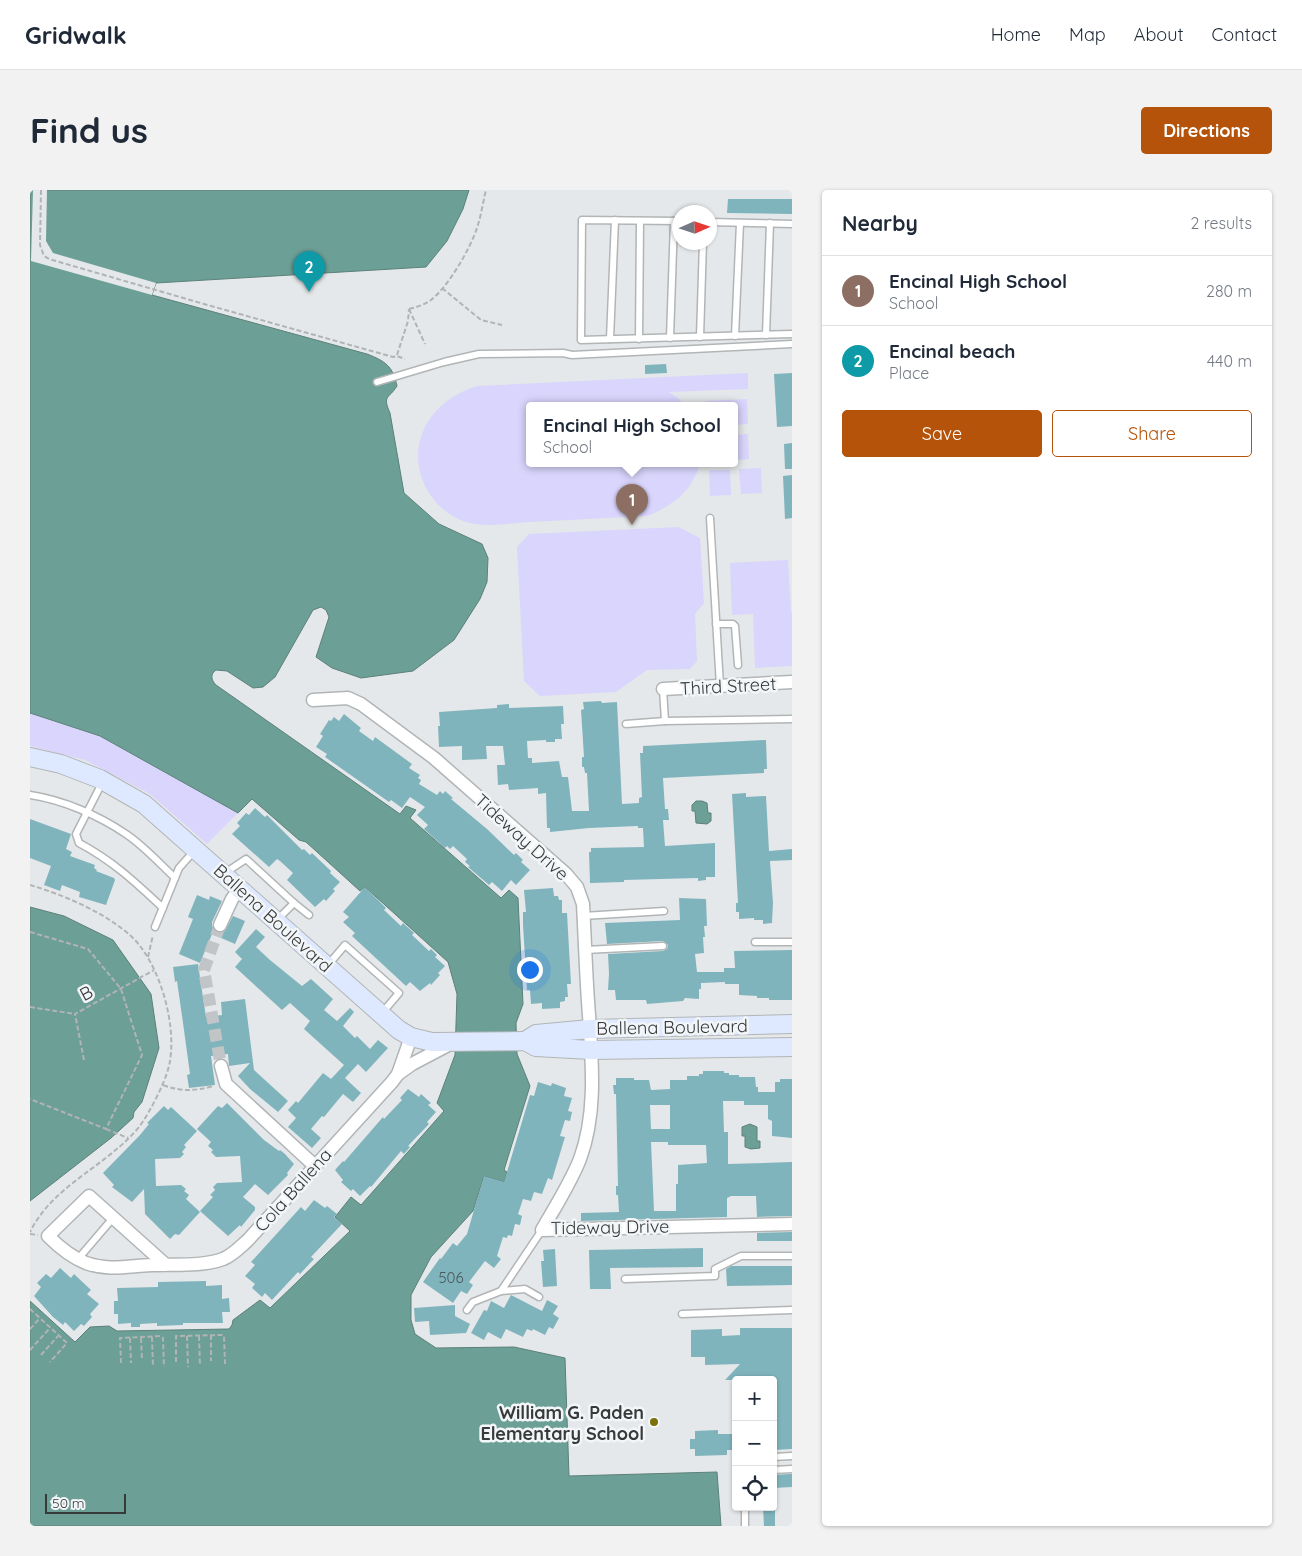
<!DOCTYPE html>
<meta charset="utf-8">
<style>
:root{--surface:#fff;--page:#f2f2f3;--text:#1f2937;--muted:#747a83;--line:#e0e1e3;--accent:#b45309}
body{margin:0;font-family:Quicksand,sans-serif;background:var(--page);color:var(--text)}
.controls{position:absolute;right:15px;bottom:15px;display:grid;overflow:hidden;border-radius:5px;box-shadow:0 1px 4px #0004}
.controls button{width:45px;height:45px;display:grid;place-items:center;padding:0;border:0;border-bottom:1px solid var(--line);background:var(--surface);color:var(--text);font:25px sans-serif}
.compass{position:absolute;left:642px;top:15px;width:45px;height:45px;border-radius:50%;background:var(--surface);box-shadow:0 1px 4px #0004;rotate:87deg}
.scale{position:absolute;left:15px;bottom:12px;width:81px;box-sizing:border-box;padding-left:5px;border:2px solid #383a3a;border-top:0;font-size:14px;line-height:18px;white-space:nowrap;color:#383a3a;-webkit-text-stroke:4px #f3f6f8;paint-order:stroke}
.you{position:absolute;left:499px;top:779px;width:18px;height:18px;margin:-12px;border:4px solid #fff;border-radius:50%;background:#1a73e8;box-shadow:0 0 0 8px #1a73e833}
.badge{display:grid;place-items:center;width:32px;height:32px;border-radius:50%;background:var(--accent);color:#fff;font-size:16px;font-weight:700}
.pin{position:absolute;translate:-50% -41px;filter:drop-shadow(0 1px 2px #0008)}
.pin::after{content:'';position:absolute;top:26px;width:18px;height:15px;background:inherit;clip-path:polygon(0 0,100% 0,50% 100%)}
.popup{position:absolute;left:496px;top:212px;width:212px;height:65px;box-sizing:border-box;display:grid;place-content:center;border-radius:5px;background:var(--surface);filter:drop-shadow(0 1px 4px #0005);font-size:16px;white-space:nowrap;color:var(--muted)}
.popup b{font-size:19px;color:var(--text)}
.popup::after{content:'';position:absolute;left:50%;top:100%;margin-left:-10px;border:10px solid transparent;border-top-color:var(--surface)}
.list{margin:0;padding:0;list-style:none}
h2{display:flex;justify-content:space-between;align-items:center;height:65px;margin:0;padding:0 20px;font-size:21px}
h2 small{font-size:16px;font-weight:400;color:var(--muted)}
.list li{display:grid;grid-template-columns:32px 1fr auto;gap:15px;align-items:center;box-sizing:border-box;height:70px;padding:0 20px;border-top:1px solid var(--line)}
.list b{display:block;font-size:19px;white-space:nowrap}
.list p{margin:0;font-size:16px;white-space:nowrap;color:var(--muted)}
.list em{font-size:16px;font-style:normal;color:var(--muted)}
.actions{display:flex;gap:10px;padding:15px 20px}
.actions a{flex:1;padding:11px 0;border:1px solid var(--accent);border-radius:5px;text-align:center;font-size:18px;color:var(--accent)}
.actions .main{background:var(--accent);color:#fff}
.icon{flex:none;width:28px;height:28px;fill:none;stroke:currentColor;stroke-width:2;stroke-linecap:round;stroke-linejoin:round}
.map{position:relative;flex:none;width:762px;height:1336px;overflow:hidden;border-radius:5px}
header{display:flex;align-items:center;gap:30px;box-sizing:border-box;height:70px;padding:0 25px;background:var(--surface);border-bottom:1px solid var(--line)}
header strong{font-size:24px}
nav{display:flex;gap:28px;margin-inline-start:auto;font-size:18px}
.intro{display:flex;align-items:center;justify-content:space-between;box-sizing:border-box;height:120px;padding:0 30px}
h1{margin:0;font-size:35px}
.button{padding:12px 22px;border-radius:5px;background:var(--accent);color:#fff;font-size:18px;font-weight:700}
main{display:flex;gap:30px;padding:0 30px}
aside{flex:1;background:var(--surface);border-radius:5px;box-shadow:0 1px 4px #0004}
.map>svg:first-child{display:block}
</style>
<header>
<strong>Gridwalk</strong>
<nav><a>Home</a><a>Map</a><a>About</a><a>Contact</a></nav>
</header>
<div class="intro"><h1>Find us</h1><a class="button">Directions</a></div>
<main>
<div class="map">
<svg width="762" height="1336" viewBox="0 0 762 1336">
<rect width="100%" height="100%" fill="#e5e8ea"/>
<g fill="#d9d5fd">
<path d="M718,183V199L639,202L648,208L655,216H500V274H670C662,301 643,316 617,326C578,328 539,330 500,332C480,333 455,338 436,332C403,322 381,284 390,251C397,223 419,205 447,196Z"/>
<path d="M717,209L718,234L705,235L704,216H675V211Z"/>
<path d="M718,244L719,269L705,270V245Z"/>
<path d="M731,278L732,303L711,304L709,279Z"/>
<path d="M679,280H700L701,305L680,306Z"/>
<path d="M648,337L670,348L674,413L665,424L667,471L660,479L617,480L586,502L510,506L494,491L487,357L499,344Z"/>
<path d="M758,370L761,422L762,423V476L725,478L723,424L702,425L700,373Z"/>
<path d="M0,523L70,546L208,623L177,654L120,604L55,570L0,556Z"/>
</g>
<g fill="#6c9f96" stroke="#5c817a">
<path d="M0,0H439L433,19L417,51L396,77L126,93L122,105L337,164C355,171 363,176 367,196C359,209 352,205 360,223L374,303L409,334L452,354L458,368L457,392L450,409L424,450L383,481L331,488L302,478L286,467L299,427L296,420L291,417L283,420L245,487L233,497L223,498L197,481L186,480C180,484 181,490 186,495L370,624L376,616L386,620L380,628L471,708L479,700L488,708L493,814L486,833L487,864L500,896L474,980L477,982L474,992L454,986L443,1021L401,1067L381,1105V1130L385,1144L406,1158L484,1157L535,1168L539,1286L687,1282L691,1336H0V1111L45,1152L60,1137L79,1136L87,1141L199,1139L202,1135L203,1130L230,1110L240,1118L320,1041L305,1027L321,1007L331,1015L414,921L407,913L425,865L427,804L418,772L335,697L330,701L276,652L269,650L222,609L208,623L70,546L0,523Z"/>
<path d="M666,611H672L677,613L678,623H681V631L677,634L666,633L665,621H662V615Z"/>
<path d="M0,717L34,726L83,750L121,804L129,858L112,912L104,922L103,928L81,948L0,1011Z"/>
<path d="M720,934L727,937V951H730V958L721,959L715,957V946H712V937Z"/>
</g>
<path fill="#e5e8ea" d="M3,0H17L16,51L23,63L126,93L122,105L1,71Z"/>
<g fill="#80b4bd" fill-rule="evenodd">
<path d="M698,9H762V24L697,23Z"/>
<path d="M636,174L637,183L615,184V175Z"/>
<path d="M762,183V236L747,237L744,184Z"/>
<path d="M762,253V279H755L754,254Z"/>
<path d="M762,285V328L755,329L753,286Z"/>
<path d="M571,511L572,513L587,512L592,614L609,613V608L612,607L610,563H613V556L736,550L737,579H734V583L633,588L635,619H638L639,630H633L635,656L685,653V687H676V690L668,691V688L594,690V692L560,693L559,662H561V658L614,657L613,638H608V636L559,638L520,642V638H517L516,603L508,604V598L479,600L478,594L468,595L467,575H475L473,556H456L457,569L432,570V556L409,557L408,536H410L409,522L467,518V515L479,514V518L533,516L534,534H531L532,549H525V552H516V550L497,551L498,568H502V573L529,571L532,587H538L542,621H559L557,583H555L554,577H552V567H554L551,520L554,519L553,512Z"/>
<path d="M314,524L331,538L329,541L343,551L345,547L382,574L379,578L390,585L388,588L391,590L389,594L407,605L410,601L413,604L415,601L423,608L421,609L457,639L484,665L486,663L493,670L491,672L500,680L486,695L481,690L472,701L462,692L459,695L438,677L440,676L435,672L437,669L423,656L420,659L417,656L415,658L394,639L398,635L387,625L395,617L380,607L372,618L361,610L359,612L295,567L297,564L286,557L293,546L290,544L299,530L301,531L304,527L309,531Z"/>
<path d="M716,603V607L736,606L739,661L762,659V670L740,671L743,713L742,733L733,734V730H724V728L709,729V722H706V713H708L702,604Z"/>
<path d="M225,618L235,627L237,625L272,660L274,659L280,665L282,663L301,681L300,683L310,692L303,699L305,701L296,711L294,709L285,717L257,690L263,683L250,671L247,669L239,677L202,644L210,636L207,633L216,623L219,625Z"/>
<path d="M0,629L41,644L36,659L42,662L40,666L65,675L64,678L67,680L66,681L84,688L85,690L76,715L49,707L50,702L32,695L30,701L14,695L21,676L0,668Z"/>
<path d="M335,697L356,718L354,720L371,736L373,733L384,743L382,745L399,761L401,759L407,765L405,767L415,776L408,783L410,785L401,795L400,793L390,801L380,792L376,796L322,746L325,743L313,732L319,727L313,722Z"/>
<path d="M523,698L524,706H528L529,710H532V723H537L541,794H537L538,807H535V811L530,812V818L512,819V813L501,814L500,800H497L493,735V722H496L494,700Z"/>
<path d="M167,705L179,710L180,706L192,711L182,732V736L186,742L191,743L195,741L203,726L215,731L205,754L182,744L170,773L149,764L163,729L158,727Z"/>
<path d="M649,708L676,709L677,736H674L675,747H673L674,763L665,764L667,782H694V778H705L704,761L762,760V810H739V808H727V806L709,805V794H695V792L671,793V799H669V809L655,808L653,811L617,814L616,810H586L585,800H578L579,784L578,764L633,761L637,759L638,755L633,751L577,754L575,733L650,730Z"/>
<path d="M226,739L235,747L226,757L240,770L272,796L281,789L303,809L294,820L307,831L320,818L324,822L313,836L325,848L327,846L340,859L348,850L358,858L336,882L328,874L315,888L331,903L323,912L313,904L294,927L292,926L281,939L291,948L282,958L258,937L266,928L258,920L266,911L268,913L293,883L301,889L314,875L274,839L280,831L260,813L252,820L205,777L212,769L205,762Z"/>
<path d="M168,774L176,827L192,825L191,812L215,809L224,880L258,911L248,922L220,899L208,886L220,873L199,876L198,864L181,866L185,895L159,898L157,885L160,884L153,833L147,791L145,792L143,777Z"/>
<path d="M673,881H694V883H699V885H709V887H725L726,897H728V902H745V892H750V889H762V948L742,946V931L738,929V915H714V911H693L694,942H698V974L762,972V1026L727,1027L726,1006H701L697,1008V1027L551,1031V1023L589,1022L588,1005H586V996H588L586,904H584L583,895H586V888H604V890H619L621,900L640,899V890H657V886H669V884H673ZM620,915H640V939H621ZM621,952H638V955H676L677,973L648,975V994H646V1021H624Z"/>
<path d="M508,892L521,896L522,893L536,898L534,906L542,908L538,921L542,922L540,931L535,930L530,946L535,947L522,990L518,988L512,1004L504,1002L501,1011L493,1009L488,1024L492,1026L490,1035L485,1034L482,1046L478,1045L477,1048L473,1047L467,1066L471,1069L464,1078L455,1071L439,1092L443,1095L437,1104L431,1101L423,1113L393,1092L410,1068L411,1069L423,1053L427,1056L437,1044L454,986L474,992L500,905L504,906Z"/>
<path d="M378,899L389,907L391,904L401,913L398,915L406,922L397,932L399,934L378,956L380,957L374,964L371,961L341,997L340,996L330,1006L323,999L321,1001L311,992L313,990L305,980L313,971L314,972L353,927L354,929L372,910L370,908Z"/>
<path d="M197,913L234,950L249,961L250,960L255,964L264,974L257,983L258,985L238,1005L225,994L213,1007L225,1017V1020L211,1037L210,1035L198,1046L170,1021L183,1007L180,1005L185,1000L183,997L187,993L212,992L210,966L186,967L181,962L183,960L178,956L181,952L167,939L188,916L192,918Z"/>
<path d="M134,916L138,920L141,917L167,941L154,955L156,957L152,962L154,964L150,968L125,969L126,996L151,995L156,999L154,1001L159,1005L156,1009L170,1022L149,1045L145,1044L140,1049L115,1024L114,999L102,1012L82,997L84,995L73,983L110,945L119,934L117,933Z"/>
<path d="M284,1010L295,1018L297,1016L307,1024L304,1027L312,1034L281,1067L284,1069L270,1084L268,1082L242,1110L235,1103L232,1107L222,1098L225,1094L215,1086L225,1075L221,1072L271,1017L275,1021Z"/>
<path d="M762,1042V1051H727V1043Z"/>
<path d="M673,1058V1077L580,1078L581,1099H560L559,1060Z"/>
<path d="M525,1059L527,1096L513,1097L511,1071H514L513,1060Z"/>
<path d="M701,1076H762V1095L697,1096L696,1079Z"/>
<path d="M30,1078L41,1088L44,1084L61,1100L57,1104L69,1114L60,1124L62,1127L54,1136L51,1134L44,1141L35,1132L33,1135L23,1127L4,1106L11,1097L7,1093L16,1084L21,1088Z"/>
<path d="M176,1091V1096L192,1095V1109L199,1108L200,1122H192L193,1133H153V1135L127,1136V1133L110,1134V1137H101V1133L88,1134V1124H84V1111H88L87,1098L128,1097V1092Z"/>
<path d="M481,1105L512,1121L517,1110L528,1116L523,1124L529,1128L523,1139L519,1137L515,1145L503,1139L502,1141L497,1139L493,1147L476,1139L471,1149L458,1142L454,1150L441,1143L454,1120L457,1121L461,1111L474,1118Z"/>
<path d="M425,1115V1126L440,1134L436,1143L400,1145L399,1131L385,1132L384,1118Z"/>
<path d="M710,1138H762V1259L743,1260V1190H695L710,1174L675,1175V1167H661V1140L692,1139V1146L710,1145Z"/>
<path d="M688,1240V1244H706V1260H697V1265L665,1266V1259H660V1249H665V1241Z"/>
<path d="M760,1284H762V1297L743,1298V1285Z"/>
<path d="M733,1317H745V1336H734Z"/>
</g>
<g fill="none" stroke-linecap="round" stroke-linejoin="round">
<path stroke="#c2c5c7" stroke-width="12" stroke-dasharray="12 6" stroke-linecap="butt" d="M190,735L174,780L191,876"/>
<g stroke="#b2b5b6" stroke-width="9">
<g id="lane">
<path d="M649,31L552,30L551,150L762,144"/>
<path d="M679,32L762,34"/>
<path d="M736,145L740,33"/>
<path d="M705,146L710,33"/>
<path d="M670,147L673,52"/>
<path d="M640,148L644,31"/>
<path d="M580,149L585,30"/>
<path d="M609,149L610,31"/>
<path d="M347,192L414,172L449,164L533,163L542,165L762,154"/>
<path d="M680,328L690,496"/>
<path d="M686,434H703L705,436L708,475"/>
<path d="M633,499L635,531L762,529"/>
<path d="M596,534L635,531"/>
<path d="M72,593L46,644L49,653C83,671 105,692 133,718"/>
<path d="M0,605C33,610 68,625 96,644C114,656 129,673 145,688"/>
<path d="M195,683L216,669L264,713L247,730"/>
<path d="M264,713L279,725"/>
<path d="M553,726L634,721"/>
<path d="M125,737L149,678L165,660"/>
<path d="M725,752H762"/>
<path d="M555,760L633,756"/>
<path d="M298,775L315,755L369,803L352,823"/>
<path d="M48,1069L83,1028"/>
<path d="M595,1089L685,1086V1079L711,1066H762"/>
<path d="M471,1101L512,1040"/>
<path d="M437,1120L443,1112L471,1101L495,1099L509,1107"/>
<path d="M652,1124L762,1120"/>
<path d="M743,1267L762,1266"/>
<path d="M743,1280L762,1279"/>
<path d="M715,1317V1336"/>
</g>
</g>
<g stroke="#b2b5b6" stroke-width="15">
<g id="street">
<path d="M633,499L762,492"/>
<path d="M283,510L318,508L331,514L404,568L536,684L547,697L553,714C555,751 556,788 559,825C562,872 567,923 550,969C540,994 525,1017 512,1040L762,1034"/>
<path d="M190,735L202,709L210,698"/>
<path d="M191,876L196,894L285,976"/>
<path d="M368,884L382,874L420,854"/>
<path d="M136,1075L59,1006L18,1046C29,1057 41,1067 56,1073C78,1081 98,1076 121,1075C145,1074 170,1077 193,1069C203,1065 210,1057 218,1050L362,892L368,884L381,847"/>
</g>
</g>
<g stroke="#b2b5b6" stroke-width="20">
<g id="secondary">
<path d="M0,567L31,574L70,589L114,614L369,840L381,847L402,852L495,851L506,857L561,860L762,857"/>
<path d="M495,851L506,844L560,839L762,834"/>
</g>
</g>
<g stroke="#b1b4b5" stroke-width="2" stroke-dasharray="5 2.5" stroke-linecap="butt">
<path d="M11,0L10,55L14,66L19,69L174,114L363,167L367,166L375,169"/>
<path d="M412,98L451,130L472,135"/>
<path d="M379,119C387,117 394,115 401,110C418,97 440,59 447,38C451,26 453,12 456,0"/>
<path d="M379,119L395,154"/>
<path d="M367,165L378,131L379,119"/>
<path d="M0,695C34,705 74,722 101,746C130,773 148,837 139,876C135,893 119,924 109,937C76,977 24,994 0,1042"/>
<path d="M0,742L58,759L91,799L112,865L76,939L0,909"/>
<path d="M118,767L123,745"/>
<path d="M0,817L45,824"/>
<path d="M54,870L45,824L124,780"/>
<path d="M133,895C152,902 164,901 184,896"/>
<path d="M76,939L98,948"/>
<path d="M0,1044L8,1045"/>
<path d="M0,1119L37,1153L20,1172"/>
<path d="M0,1139L10,1128"/>
<path d="M181,1145V1171"/>
<path d="M157,1146L158,1177"/>
<path d="M169,1146L170,1176"/>
<path d="M122,1147L123,1177"/>
<path d="M100,1148L101,1173"/>
<path d="M111,1148L112,1170"/>
<path d="M0,1160L20,1138"/>
<path d="M11,1165L28,1146"/>
<path d="M146,1172V1146L192,1145L194,1146L195,1174"/>
<path d="M91,1173L90,1148L130,1146L133,1148L134,1177"/>
</g>
<use href="#lane" stroke="#fff" stroke-width="6"/>
<use href="#street" stroke="#fff" stroke-width="12"/>
<use href="#secondary" stroke="#dee9ff" stroke-width="18"/>
</g>
<circle fill="#7c6f0c" stroke="#f3f6f8" stroke-width="2" cx="624" cy="1232" r="5"/>
<g text-anchor="middle" dominant-baseline="central" stroke-width="5" stroke-linejoin="round" paint-order="stroke">
<g font-size="15" fill="#4a585b">
<text x="421" y="1087">506</text>
</g>
<g font-size="18" fill="#383a3a" stroke="#f3f6f8">
<text transform="translate(698 496) rotate(-3)">Third Street</text>
<text transform="translate(492 647) rotate(42)">Tideway Drive</text>
<text transform="translate(243 728) rotate(42)">Ballena Boulevard</text>
<text transform="translate(56 803) rotate(-28)">B</text>
<text transform="translate(642 837) rotate(-1)">Ballena Boulevard</text>
<text transform="translate(263 1000) rotate(-48)">Cola Ballena</text>
<text transform="translate(580 1037) rotate(-1)">Tideway Drive</text>
</g>
<g font-size="18" font-weight="bold" fill="#383a3a" stroke="#f3f6f8" text-anchor="end">
<text x="614" y="1222">William G. Paden<tspan x="614" dy="21">Elementary School</tspan></text>
</g>
</g>
</svg>
<div class="controls">
<button>+</button>
<button>−</button>
<button><svg class="icon" aria-label="locate" viewBox="0 0 24 24"><circle cx="12" cy="12" r="6"/><path d="M12 2v4M12 18v4M2 12h4M18 12h4"/></svg></button>
</div>
<svg class="compass" viewBox="-18 -18 36 36"><path d="M0-13l5 13h-10z" fill="#e53935"/><path d="M0 13l5-13h-10z" fill="#747a83"/></svg>
<div class="scale">50 m</div>
<div class="you"></div>
<div class="pin badge" style="left:602px;top:335px;background:#8d6e63">1</div>
<div class="popup"><b>Encinal High School</b>School</div>
<div class="pin badge" style="left:279px;top:102px;background:#0f9aa8">2</div>
</div>
<aside>
<h2>Nearby<small>2 results</small></h2>
<ul class="list">
<li><span class="badge" style="background:#8d6e63">1</span><div><b>Encinal High School</b><p>School</p></div><em>280 m</em></li>
<li><span class="badge" style="background:#0f9aa8">2</span><div><b>Encinal beach</b><p>Place</p></div><em>440 m</em></li>
</ul>
<div class="actions"><a class="main">Save</a><a>Share</a></div>
</aside>
</main>
